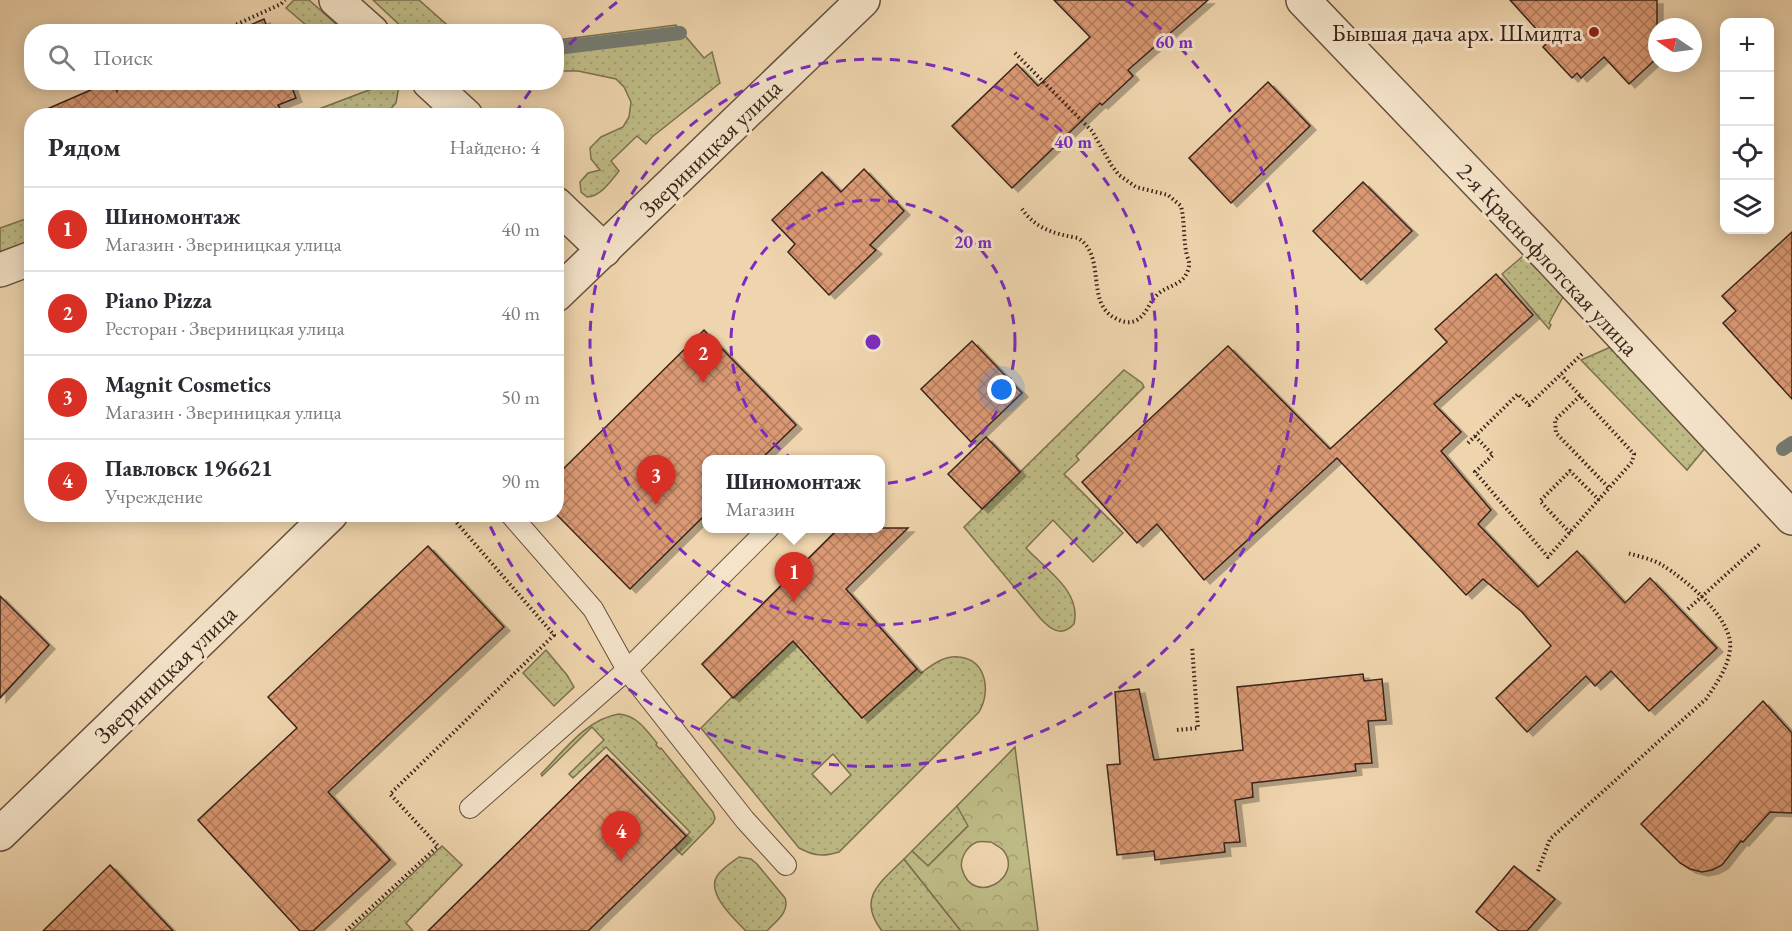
<!DOCTYPE html>
<html lang="ru">
<meta charset="utf-8">
<style>
:root{--surface:#fff;--page:#f7f7f7;--text:#2b2b33;--muted:#7c7c81;--line:#e1e1e2;--accent:#d93025}
body{margin:0;font-family:"EB Garamond",serif;background:var(--page);color:var(--text)}
.controls{position:absolute;right:18px;top:18px;display:grid;overflow:hidden;border-radius:12px;box-shadow:0 3px 15px #0003}
.controls button{width:54px;height:54px;display:grid;place-items:center;padding:0;border:0;border-bottom:2px solid var(--line);background:var(--surface);color:var(--text);font:30px sans-serif}
.compass{position:absolute;left:1648px;top:18px;width:54px;height:54px;border-radius:50%;background:var(--surface);box-shadow:0 3px 15px #0003;rotate:283deg}
.you{position:absolute;left:1002px;top:390px;width:21px;height:21px;margin:-15px;border:4px solid #fff;border-radius:50%;background:#1a73e8;box-shadow:0 0 0 9px #1a73e833}
.badge{display:grid;place-items:center;width:39px;height:39px;border-radius:50%;background:var(--accent);color:#fff;font-size:20px;font-weight:700}
.pin{position:absolute;translate:-50% -50px;filter:drop-shadow(0 2px 3px #0008)}
.pin::after{content:'';position:absolute;top:32px;width:21px;height:18px;background:inherit;clip-path:polygon(0 0,100% 0,50% 100%)}
.popup{position:absolute;left:702px;top:455px;width:183px;height:78px;box-sizing:border-box;display:grid;place-content:center;border-radius:12px;background:var(--surface);filter:drop-shadow(0 2px 4px #0005);font-size:20px;white-space:nowrap;color:var(--muted)}
.popup b{font-size:22px;color:var(--text)}
.popup::after{content:'';position:absolute;left:50%;top:100%;margin-left:-12px;border:12px solid transparent;border-top-color:var(--surface)}
.list{margin:0;padding:0;list-style:none}
h2{display:flex;justify-content:space-between;align-items:center;height:78px;margin:0;padding:0 24px;font-size:26px}
h2 small{font-size:20px;font-weight:400;color:var(--muted)}
.list li{display:grid;grid-template-columns:39px 1fr auto;gap:18px;align-items:center;box-sizing:border-box;height:84px;padding:0 24px;border-top:2px solid var(--line)}
.list b{display:block;font-size:22px;white-space:nowrap}
.list p{margin:0;font-size:20px;white-space:nowrap;color:var(--muted)}
.list em{font-size:20px;font-style:normal;color:var(--muted)}
.icon{flex:none;width:33px;height:33px;fill:none;stroke:currentColor;stroke-width:2;stroke-linecap:round;stroke-linejoin:round}
.map{position:relative;flex:none;width:1792px;height:931px;overflow:hidden}
.search{position:absolute;background:var(--surface);box-shadow:0 3px 15px #0003;left:24px;top:24px;width:540px;height:66px;display:flex;align-items:center;gap:15px;box-sizing:border-box;padding:0 21px;border-radius:24px;color:var(--muted);font-size:22px}
.panel{position:absolute;background:var(--surface);box-shadow:0 3px 15px #0003;left:24px;top:108px;width:540px;height:414px;border-radius:24px}
.map>svg:first-child{display:block}
</style>
<div class="map">
<svg width="1792" height="931" viewBox="0 0 1792 931">
<defs>
<pattern id="grass-dots" width="8" height="8" patternUnits="userSpaceOnUse" patternTransform="scale(1.5)"><rect width="8" height="8" fill="#bfbc86"/><path d="M2 2h.1M6 6h.1" fill="none" stroke="#a5a173" stroke-width="1.8" stroke-linecap="round"/></pattern>
<pattern id="park-crowns" width="20" height="18" patternUnits="userSpaceOnUse" patternTransform="scale(1.5)"><rect width="20" height="18" fill="#bfbc86"/><path d="M2 6a3 3 0 1 1 6 0M12 15a3 3 0 1 1 6 0" fill="none" stroke="#a5a173"/></pattern>
<pattern id="building-cross-hatch" width="8" height="8" patternUnits="userSpaceOnUse" patternTransform="scale(1.5)"><rect width="8" height="8" fill="#da9973"/><path d="M0 0l8 8M0 8l8-8" fill="none" stroke="#b27c5e"/></pattern>
<filter id="shadow"><feDropShadow dx="6" dy="4" stdDeviation="0" flood-color="#0004"/></filter>
</defs>
<rect width="100%" height="100%" fill="#efd5ae"/>
<filter id="stains"><feTurbulence type="fractalNoise" baseFrequency=".00333" numOctaves="4"/><feColorMatrix values="0 0 0 0 .2 0 0 0 0 .09 0 0 0 0 .02 0 0 0 .5 -.17"/></filter>
<radialGradient id="worn" r=".72"><stop offset=".6" stop-color="#630" stop-opacity="0"/><stop offset="1" stop-color="#630" stop-opacity=".3"/></radialGradient>
<g fill="url(#grass-dots)" stroke="#7c7050" stroke-width="1.5" fill-rule="evenodd">
<path d="M294,0H309L344,31H313L286,8Z"/>
<path d="M373,0H419L454,31H406Z"/>
<path d="M676,25L704,58L712,52L720,83L652,137L646,144L637,136L611,161L619,171C611,181 600,197 587,197L581,192L580,182L588,173L600,170L591,159L590,148L601,137L623,127L629,117L631,102L624,87L616,79L578,71H557V40Z"/>
<path d="M372,83H397L399,86L396,103L386,114L303,115L377,87Z"/>
<path d="M31,217V245L0,256V228Z"/>
<path d="M1523,256L1564,295L1549,323L1551,325L1549,329L1502,274Z"/>
<path d="M1613,346L1706,447L1687,470L1581,360Z"/>
<path d="M1124,370L1142,383L1144,387L1076,456L1079,460L1064,474L1123,533L1093,562L1053,520L1026,548C1045,569 1082,591 1074,624C1061,638 1050,629 1040,618L964,527Z"/>
<path d="M793,641L862,718L917,669L921,673C932,665 944,655 959,657C987,660 991,692 979,712L839,852C823,857 814,856 799,848L701,728L732,697L734,698ZM833,754L851,775L831,794L812,774Z"/>
<path d="M546,650L567,675L574,687L554,706L523,673Z"/>
<path d="M619,714C638,716 646,730 657,743L656,745L660,749L661,748L713,812L715,818L713,823L682,855L675,848L690,832L606,747L573,778L569,774L604,740L592,727L542,776L541,774C563,752 586,719 619,714Z"/>
<path d="M957,806L969,825L928,866L912,851Z"/>
<path d="M442,846L462,865L406,923L413,931H351Z"/>
<path d="M739,857L751,859L757,864L785,898C790,912 776,921 767,931H746C734,919 706,893 717,876C722,868 732,862 739,857Z"/>
<path d="M904,859L961,931H882C856,898 881,882 904,859Z"/>
</g>
<path fill="url(#park-crowns)" stroke="#7c7050" stroke-width="1.5" fill-rule="evenodd" d="M1015,747L1038,931H961L904,859L912,851L928,866L968,826L957,806ZM991,842C994,844 1000,847 1003,850C1025,877 973,908 962,869C959,859 967,846 977,842C980,841 987,842 991,842Z"/>
<g fill="none" stroke-linecap="round" stroke-linejoin="round">
<g stroke="#747c73" stroke-width="14">
<path d="M556,48L680,33"/>
<path d="M1783,449L1792,443"/>
</g>
</g>
<g fill="url(#building-cross-hatch)" stroke="#3a231a" stroke-width="1.5" filter="url(#shadow)">
<path d="M1054,0H1208L1128,70L1133,76L1102,105L1100,103L1012,188L952,126L1017,64L1038,86L1090,37Z"/>
<path d="M1510,0H1657V58L1629,84L1604,57L1581,78L1577,73L1572,78L1543,47L1548,42Z"/>
<path d="M264,19L269,32H234Z"/>
<path d="M109,82H290L296,98L278,105L285,116H31Z"/>
<path d="M1268,82L1310,126L1231,203L1189,158Z"/>
<path d="M864,169L904,211L870,245L876,250L829,295L788,252L795,244L772,220L822,172L841,192Z"/>
<path d="M1363,182L1412,231L1361,280L1313,231Z"/>
<path d="M1792,232V399L1723,323L1736,311L1722,296Z"/>
<path d="M1496,274L1533,315L1434,404L1461,432L1441,451L1491,510L1478,524L1538,587L1577,551L1625,603L1650,578L1717,648L1649,711L1611,671L1595,686L1586,676L1527,732L1496,698L1551,646L1522,612L1483,579L1466,595L1337,458L1204,580L1157,524L1137,543L1082,482L1228,346L1330,449L1447,342L1435,329Z"/>
<path d="M704,330L796,425L761,459H707V513L630,589L556,514V476Z"/>
<path d="M972,341L1022,393L971,442L921,389Z"/>
<path d="M986,437L1020,472L982,509L948,474Z"/>
<path d="M839,528H908L846,589L917,669L862,718L793,641L733,698L702,664Z"/>
<path d="M428,546L504,627L328,792L390,860L313,931H300L198,820L297,728L268,697Z"/>
<path d="M0,596L49,645L0,698Z"/>
<path d="M1363,674L1364,681L1382,679L1386,720L1368,721L1372,763L1355,764L1356,771L1252,783L1253,797L1235,800L1240,842L1224,843L1225,852L1155,860L1154,851L1117,855L1107,765L1120,764L1115,692L1139,689L1154,760L1243,750L1237,687Z"/>
<path d="M1763,701L1792,733V813L1770,812L1743,842L1741,841L1722,865L1712,870L1702,872L1690,869L1680,863L1641,824Z"/>
<path d="M607,755L686,836L588,931H428Z"/>
<path d="M110,865L173,931H43Z"/>
<path d="M1514,866L1555,899L1527,931H1499L1476,912Z"/>
</g>
<g fill="none" stroke-linecap="round" stroke-linejoin="round">
<g stroke="#67503f" stroke-width="22">
<g id="service">
<path d="M510,514L593,609L627,670L745,820L786,865"/>
<path d="M470,808L627,670L769,528"/>
</g>
</g>
<g stroke="#67503f" stroke-width="36">
<g id="minor">
<path d="M336,0L372,32"/>
<path d="M1303,0L1550,258L1792,518"/>
<path d="M429,82L466,116"/>
<path d="M556,204L604,250"/>
<path d="M0,270L32,258"/>
</g>
</g>
<g stroke="#67503f" stroke-width="36">
<g id="tertiary">
<path d="M556,295L863,0"/>
<path d="M0,834L331,514"/>
</g>
</g>
<g stroke="#3a231a" stroke-width="4" stroke-dasharray="1.5 3" stroke-linecap="butt">
<path d="M220,32L281,4L285,0"/>
<path d="M1015,53L1092,131L1112,166L1119,175L1136,187L1168,195L1181,206C1185,223 1183,239 1187,256C1189,261 1190,264 1188,270C1183,286 1167,285 1157,295C1149,302 1147,314 1137,320C1130,324 1122,322 1115,318C1085,303 1107,256 1078,238C1055,234 1036,229 1022,209"/>
<path d="M116,91L130,82"/>
<path d="M1580,396L1555,420L1556,433L1609,488"/>
<path d="M1475,436L1493,455L1475,472L1548,557L1632,462L1634,454L1561,375"/>
<path d="M1468,443L1518,394L1529,405L1584,352"/>
<path d="M1570,533L1540,501L1570,471L1599,500"/>
<path d="M1688,609L1761,543"/>
<path d="M1177,730L1198,728L1192,646"/>
<path d="M1538,871L1550,839L1706,699C1716,684 1728,668 1730,649C1734,619 1685,579 1662,565C1652,559 1638,556 1627,553"/>
<path d="M346,931L438,846L390,794L554,635L449,514"/>
</g>
<use href="#service" stroke="#f5e4ca" stroke-width="20"/>
<use href="#minor" stroke="#f5e4ca" stroke-width="33"/>
<use href="#tertiary" stroke="#f5e4ca" stroke-width="33"/>
</g>
<g fill="none" stroke="#7b2cbf" stroke-width="3" stroke-dasharray="10 8">
<circle cx="873" cy="342" r="142"/>
<circle cx="873" cy="342" r="283"/>
<path d="M515 114A425 425 0 0 1 536 83M557 58A425 425 0 0 1 620 0M1126 0A425 425 0 1 1 485 515"/>
</g>
<circle fill="#8f2418" stroke="#f5e4ca" stroke-width="2" cx="1594" cy="32" r="6"/>
<g text-anchor="middle" dominant-baseline="central" stroke-width="6" stroke-linejoin="round" paint-order="stroke">
<g font-size="24" fill="#3a231a" stroke="#f5e4ca" text-anchor="end">
<text x="1582" y="32">Бывшая дача арх. Шмидта</text>
</g>
<g font-size="24" fill="#3a231a" stroke="#f5e4ca">
<text transform="translate(710 148) rotate(-44)">Звериницкая улица</text>
<text transform="translate(1548 259) rotate(47)">2-я Краснофлотская улица</text>
<text transform="translate(165 674) rotate(-44)">Звериницкая улица</text>
</g>
</g>
<circle cx="873" cy="342" r="9" fill="#7b2cbf" stroke="#f5e4ca" stroke-width="3"/>
<g font-size="18" text-anchor="middle" font-weight="bold" fill="#7b2cbf" stroke="#f5e4ca" stroke-width="6" stroke-linejoin="round" paint-order="stroke">
<text x="1174" y="48">60 m</text>
<text x="1073" y="148">40 m</text>
<text x="973" y="248">20 m</text>
</g>
<rect width="100%" height="100%" filter="url(#stains)"/>
<rect width="100%" height="100%" fill="url(#worn)"/>
</svg>
<div class="controls">
<button>+</button>
<button>−</button>
<button><svg class="icon" aria-label="locate" viewBox="0 0 24 24"><circle cx="12" cy="12" r="6"/><path d="M12 2v4M12 18v4M2 12h4M18 12h4"/></svg></button>
<button><svg class="icon" aria-label="layers" viewBox="0 0 24 24"><path d="M12 4l9 5-9 5-9-5zM3 14l9 5 9-5"/></svg></button>
</div>
<svg class="compass" viewBox="-18 -18 36 36"><path d="M0-13l5 13h-10z" fill="#e53935"/><path d="M0 13l5-13h-10z" fill="#7c7c81"/></svg>
<div class="you"></div>
<div class="pin badge" style="left:794px;top:602px">1</div>
<div class="popup"><b>Шиномонтаж</b>Магазин</div>
<div class="pin badge" style="left:703px;top:383px">2</div>
<div class="pin badge" style="left:656px;top:505px">3</div>
<div class="pin badge" style="left:621px;top:861px">4</div>
<div class="search"><svg class="icon" aria-label="search" viewBox="0 0 24 24"><circle cx="10" cy="10" r="6"/><path d="M15 15l6 6"/></svg>Поиск</div>
<section class="panel">
<h2>Рядом<small>Найдено: 4</small></h2>
<ul class="list">
<li><span class="badge">1</span><div><b>Шиномонтаж</b><p>Магазин · Звериницкая улица</p></div><em>40 m</em></li>
<li><span class="badge">2</span><div><b>Piano Pizza</b><p>Ресторан · Звериницкая улица</p></div><em>40 m</em></li>
<li><span class="badge">3</span><div><b>Magnit Cosmetics</b><p>Магазин · Звериницкая улица</p></div><em>50 m</em></li>
<li><span class="badge">4</span><div><b>Павловск 196621</b><p>Учреждение</p></div><em>90 m</em></li>
</ul>
</section>
</div>
